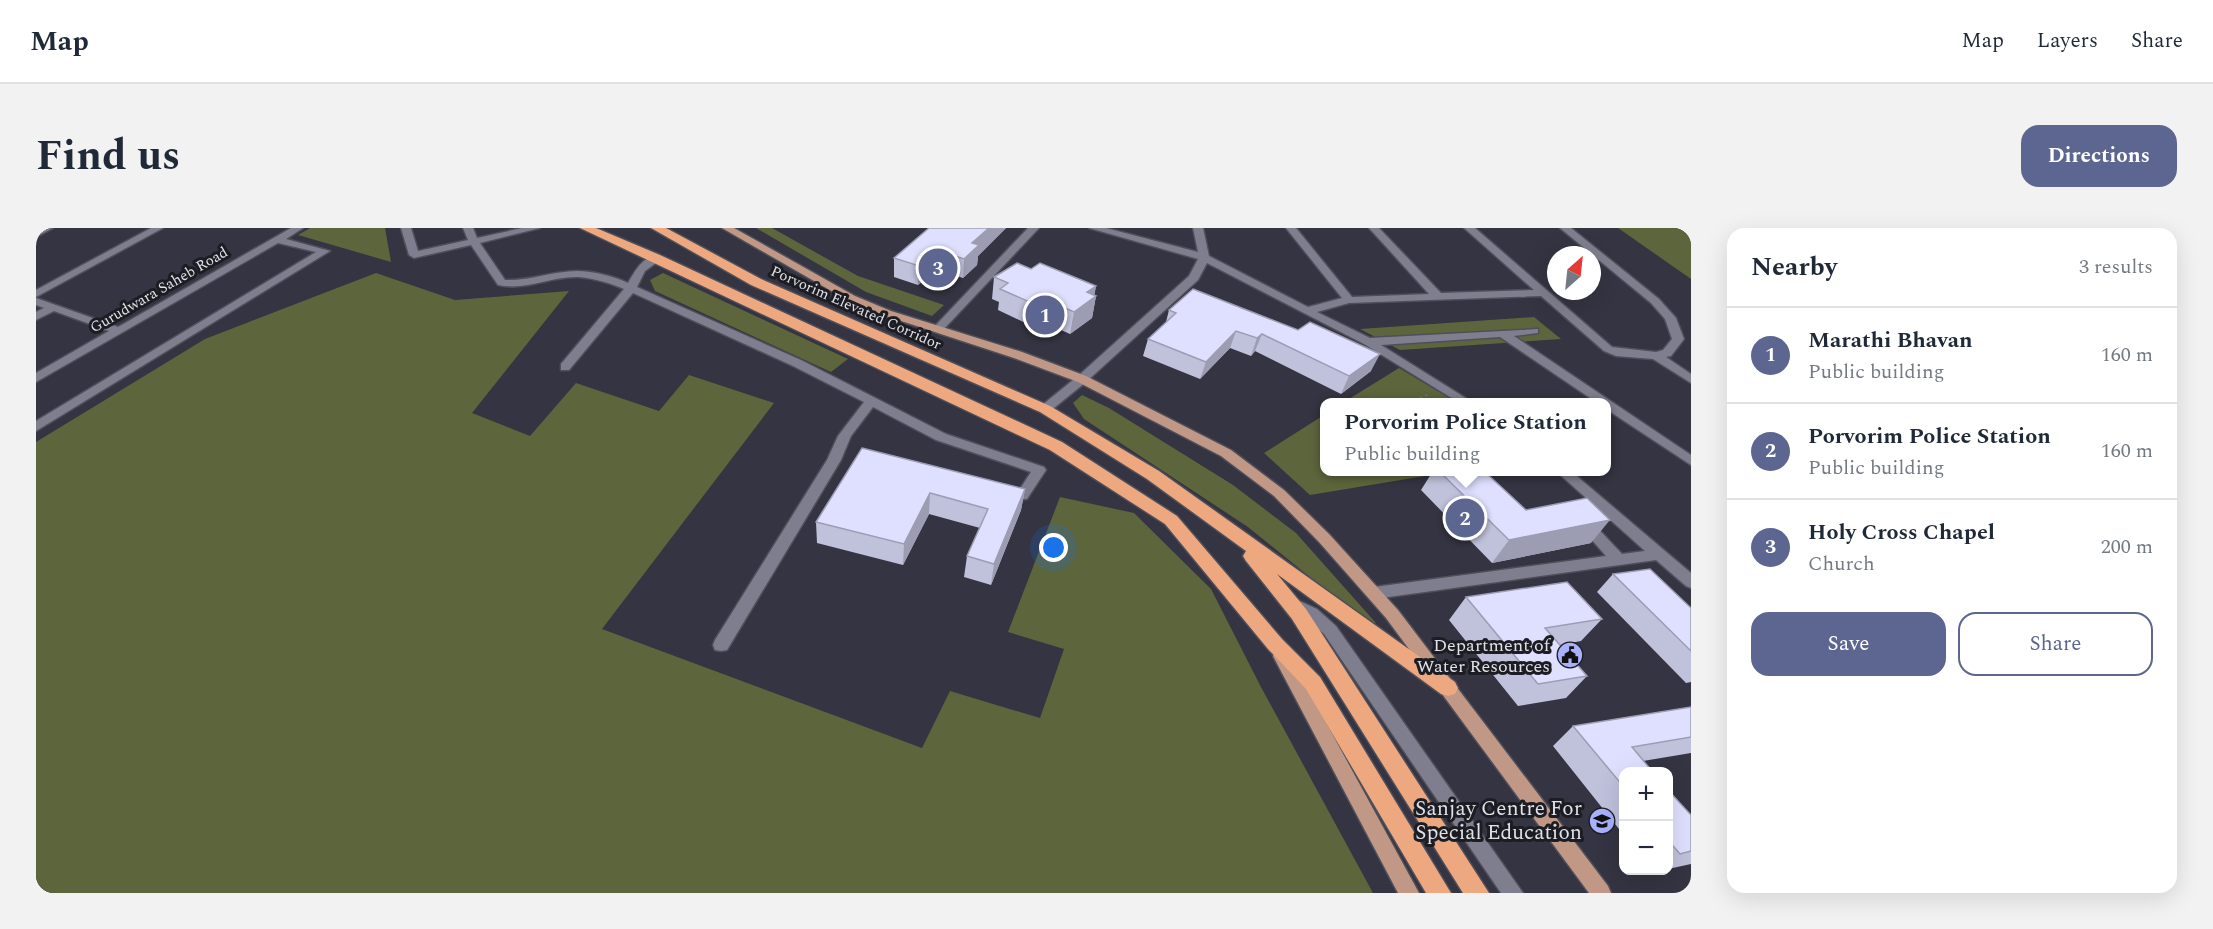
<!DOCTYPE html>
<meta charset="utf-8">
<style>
:root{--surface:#fff;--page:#f2f2f3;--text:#1f2937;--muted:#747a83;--line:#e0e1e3;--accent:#5d6690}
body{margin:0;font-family:Spectral,serif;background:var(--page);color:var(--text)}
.controls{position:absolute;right:18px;bottom:18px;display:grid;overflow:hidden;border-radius:12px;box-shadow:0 6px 24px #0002}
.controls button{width:54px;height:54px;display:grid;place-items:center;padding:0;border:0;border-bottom:2px solid var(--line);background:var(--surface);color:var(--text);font:30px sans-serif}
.compass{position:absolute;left:1511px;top:18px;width:54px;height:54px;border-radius:50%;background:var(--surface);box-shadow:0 6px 24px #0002;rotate:27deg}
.you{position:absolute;left:1018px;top:320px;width:21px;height:21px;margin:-15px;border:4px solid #fff;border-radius:50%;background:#1a73e8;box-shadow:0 0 0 9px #1a73e833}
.badge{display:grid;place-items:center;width:39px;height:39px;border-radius:50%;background:var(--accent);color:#fff;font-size:20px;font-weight:700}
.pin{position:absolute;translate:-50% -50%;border:3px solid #fff;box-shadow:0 2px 6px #0006}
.popup{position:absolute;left:1284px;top:170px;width:291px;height:78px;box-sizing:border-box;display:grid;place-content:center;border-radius:12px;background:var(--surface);filter:drop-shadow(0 2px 4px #0005);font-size:20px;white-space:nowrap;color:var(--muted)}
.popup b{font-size:22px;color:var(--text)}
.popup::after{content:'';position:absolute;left:50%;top:100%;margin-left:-12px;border:12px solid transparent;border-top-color:var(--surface)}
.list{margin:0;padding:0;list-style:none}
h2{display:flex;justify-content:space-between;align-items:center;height:78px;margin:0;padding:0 24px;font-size:26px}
h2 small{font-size:20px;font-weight:400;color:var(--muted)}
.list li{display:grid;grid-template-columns:39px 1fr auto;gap:18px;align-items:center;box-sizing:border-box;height:96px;padding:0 24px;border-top:2px solid var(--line)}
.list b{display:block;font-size:22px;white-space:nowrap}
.list p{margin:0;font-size:20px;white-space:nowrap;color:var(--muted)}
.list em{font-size:20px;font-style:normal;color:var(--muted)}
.actions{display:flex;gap:12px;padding:18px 24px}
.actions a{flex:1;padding:14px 0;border:2px solid var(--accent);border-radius:18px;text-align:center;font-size:21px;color:var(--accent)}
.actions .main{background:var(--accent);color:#fff}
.map{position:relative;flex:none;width:1655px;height:665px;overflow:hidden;border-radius:18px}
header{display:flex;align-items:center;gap:36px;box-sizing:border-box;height:84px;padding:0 30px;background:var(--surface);border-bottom:2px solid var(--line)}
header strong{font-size:28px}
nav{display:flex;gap:33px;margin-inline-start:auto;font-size:21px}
.intro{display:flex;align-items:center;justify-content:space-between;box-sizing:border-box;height:144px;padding:0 36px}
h1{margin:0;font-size:42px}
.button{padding:15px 27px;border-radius:18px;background:var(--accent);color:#fff;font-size:21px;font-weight:700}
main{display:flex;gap:36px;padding:0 36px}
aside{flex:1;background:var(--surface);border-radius:18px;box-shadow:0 6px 24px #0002}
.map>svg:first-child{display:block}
</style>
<header>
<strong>Map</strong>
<nav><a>Map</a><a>Layers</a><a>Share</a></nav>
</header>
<div class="intro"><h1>Find us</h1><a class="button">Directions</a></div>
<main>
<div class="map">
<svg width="1655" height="665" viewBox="0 0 1655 665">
<rect width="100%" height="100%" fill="#343442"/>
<g fill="#5d653c">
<path d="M274,0H349L355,34L262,7Z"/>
<path d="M720,0H736L822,48L908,77L896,88L830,64Z"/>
<path d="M1582,0H1655V51Z"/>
<path d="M340,45L419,72L533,63L436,185L494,208L540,155L623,183L653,147L738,175L566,401L886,520L914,463L1004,490L1028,421L972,404L1024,269L1098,285L1175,361L1225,459L1337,665H0V214L169,111Z"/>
<path d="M627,45L812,131L795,144L619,63L614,52Z"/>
<path d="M1498,89L1525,111L1364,122L1324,101Z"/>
<path d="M1363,140L1420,174H1308Z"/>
<path d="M1046,167L1073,180L1197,257L1260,305L1340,395L1332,396L1212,299L1048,191L1037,175Z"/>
<path d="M1288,187V244H1413L1274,267L1228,225Z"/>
</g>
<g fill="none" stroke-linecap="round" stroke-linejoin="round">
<g stroke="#4f4f5a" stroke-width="3">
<g id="minor">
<path d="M4,0H17L0,9V2Z"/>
<path d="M115,0H127L0,69V62Z"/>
<path d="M255,0H267L250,11L294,23L0,203V193L280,24L242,15L0,154V145L73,103L18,83L0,92V84L8,80L0,77V70L82,99Z"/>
<path d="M365,0H375L382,23L432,12L427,0H437L441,10L486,0H504L444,15L469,52C494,53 517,43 541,43C557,43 578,48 592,55C599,43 608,26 624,28V32L609,43L601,59L765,132L910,206L1008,239L1010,242L991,271L965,273L963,270L965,267L982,264L995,244L900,212L837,179L815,208L805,232L691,422L685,423L679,422L677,417L679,412L791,232L802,208L828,174L757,138L597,65L533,142H525V136L588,61C574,55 557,50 542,49C515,48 490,63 462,57L435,17L378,30L373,27Z"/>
<path d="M992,0H1003L906,103H898V99Z"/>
<path d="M1053,0H1070L1162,24L1157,0H1167L1173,28L1272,79L1306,70L1250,0H1260L1316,69L1393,66L1333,0H1343L1405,65L1498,62L1428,0H1439L1576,119L1620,124L1627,122L1636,111L1629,91L1615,75L1524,0H1535L1623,71L1640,90L1648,111L1635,128L1630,129L1655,146V155L1617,131L1580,128L1568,123L1505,68L1313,75L1281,84L1334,110L1502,101V105L1478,108L1655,227V237L1570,181V174H1560L1464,109L1345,117L1436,174H1422L1328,116L1171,35L1162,52L1050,154L1013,184H1005L1003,181L1005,178L1042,148L1153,48L1162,31Z"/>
<path d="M1521,244H1536L1655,345V360L1650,358L1620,332L1338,371L1333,369L1330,365L1333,361L1338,359L1570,328L1541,295L1548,290L1553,291L1586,326L1609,323Z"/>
<path d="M1255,369L1281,381L1300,398L1487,665H1465L1288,406L1269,389L1249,379L1247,375L1249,371Z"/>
</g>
</g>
<g stroke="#4f4f5a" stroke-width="3">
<g id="major">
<path d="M686,0H698L819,68L855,83L986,124L1050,148L1195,222L1248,262L1293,306L1362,382L1572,658L1575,665H1553L1350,390L1283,314L1238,268L1185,228L1042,154L978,130L847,87L811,72Z"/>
<path d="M1245,421L1251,423L1383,665H1362L1237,428L1239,423Z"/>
</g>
</g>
<g stroke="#4f4f5a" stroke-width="3">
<g id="highway">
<path d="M544,0H560L624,27L1026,214L1141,288L1246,411L1284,449L1415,665H1390L1270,461L1232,421L1129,296L1014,222Z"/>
<path d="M615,0H630L725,51L1014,178L1123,243L1419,454L1422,460L1419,466L1412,468L1405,466L1241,346L1270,381L1453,665H1427L1256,391L1210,333L1207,328L1210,323L1111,251L1004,184L715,57Z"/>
</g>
</g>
<path stroke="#6d6d79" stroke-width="2" stroke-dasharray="3 3" stroke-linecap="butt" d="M1378,173L1393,166"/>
<path stroke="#6d6d79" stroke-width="3" stroke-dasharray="4.5 4.5" stroke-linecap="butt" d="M1376,174L1381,171"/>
<use href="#minor" fill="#7e7e8e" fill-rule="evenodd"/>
<use href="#major" fill="#c19785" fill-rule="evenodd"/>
<use href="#highway" fill="#eea87f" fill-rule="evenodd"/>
</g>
<g fill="#c0c1db">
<path d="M893,0H970L942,28L941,37L927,50L908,44L895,46L882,57L858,49V30Z"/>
<path d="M995,41L1060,58L1058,67L1060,68L1056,90L1034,106L1025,102L1017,108L962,82L963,74L956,71L958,49Z"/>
<path d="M1133,82L1262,102L1335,143L1305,166L1219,123L1215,128L1194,120L1164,151L1107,128L1112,111L1130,94Z"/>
<path d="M826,220L989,261L985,282L955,357L928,349L931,328L944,300L893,286L867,337L781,315L780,294Z"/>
<path d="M1397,243H1448L1490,282L1555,315L1456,335L1385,262Z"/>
<path d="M1577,346L1655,380V454L1650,455L1561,364Z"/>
<path d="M1430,369L1566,391L1545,413L1524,417L1551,448L1530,470L1482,478L1413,392Z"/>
<path d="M1655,479V525L1607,533L1587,543V606L1517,518L1537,498Z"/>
<path d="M1632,562L1655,587V636L1632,641Z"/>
</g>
<g fill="#9c9db2">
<path d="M953,0H970L942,28L941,37L927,50L928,31L936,15Z"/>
<path d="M910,25L908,44L895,46L882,57L883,38L896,26Z"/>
<path d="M1060,58L1058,70L1060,68L1056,90L1034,106L1038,84L1051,64Z"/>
<path d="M1029,80L1025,102L1017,108L1021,86Z"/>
<path d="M1200,103L1194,120L1164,151L1170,134Z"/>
<path d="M1226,106L1219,123L1215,128L1221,110Z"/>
<path d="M1344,126L1335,143L1305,166L1313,148Z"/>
<path d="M989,261L985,282L955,357L958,336Z"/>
<path d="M894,265L893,286L867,337L868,316Z"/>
<path d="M1574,292L1555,315L1456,335L1473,312Z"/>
</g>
<g fill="#dfe0ff" stroke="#9c9db2" stroke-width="1.5">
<path d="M893,0H953L936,15L943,17L928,31L910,25L896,26L883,38L858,30Z"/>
<path d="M981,35L995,41L1004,35L1060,58L1051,64L1060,68L1038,84L1029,80L1021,86L964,61L972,55L958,49Z"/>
<path d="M1157,61L1262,102L1274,94L1344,126L1313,148L1226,106L1221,110L1200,103L1170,134L1112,111L1140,85L1133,82Z"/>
<path d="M826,220L989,261L958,336L931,328L952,281L894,265L868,316L780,294Z"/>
<path d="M1403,243H1448L1490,282L1551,270L1574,292L1473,312Z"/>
<path d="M1614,341L1655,380V423L1577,346Z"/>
<path d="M1531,354L1566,391L1509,400L1551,448L1502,456L1430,369Z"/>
<path d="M1655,479V509L1596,519L1616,543H1587V558L1537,498Z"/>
<path d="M1632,562L1655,587V623L1644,626L1632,612Z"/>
</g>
<defs>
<g id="civic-disc" transform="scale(1.35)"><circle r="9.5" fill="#a9b0fc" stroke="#1c1d23"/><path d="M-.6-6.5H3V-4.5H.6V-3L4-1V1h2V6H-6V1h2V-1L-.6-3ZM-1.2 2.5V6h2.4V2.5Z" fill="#111"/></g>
<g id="school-disc" transform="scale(1.35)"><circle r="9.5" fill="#a9b0fc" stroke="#1c1d23"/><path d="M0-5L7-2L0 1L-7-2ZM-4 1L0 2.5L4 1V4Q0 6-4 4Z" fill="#111"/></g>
</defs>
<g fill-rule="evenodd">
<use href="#civic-disc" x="1534" y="427"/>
<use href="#school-disc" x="1566" y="593"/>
</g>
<g text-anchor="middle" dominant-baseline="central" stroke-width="6" stroke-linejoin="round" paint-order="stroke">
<g font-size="15" fill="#e1e1ea" stroke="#1c1d23">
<text transform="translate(123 62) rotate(-30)">Gurudwara Saheb Road</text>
<text transform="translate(820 80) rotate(24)">Porvorim Elevated Corridor</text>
</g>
<g font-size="18" fill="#e1e1ea" stroke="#1c1d23" text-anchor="end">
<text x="1514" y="417">Department of<tspan x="1514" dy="21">Water Resources</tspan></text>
</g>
<g font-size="21" fill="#e1e1ea" stroke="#1c1d23" text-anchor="end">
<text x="1546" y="581">Sanjay Centre For<tspan x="1546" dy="24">Special Education</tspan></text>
</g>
</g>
</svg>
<div class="controls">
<button>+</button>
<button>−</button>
</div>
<svg class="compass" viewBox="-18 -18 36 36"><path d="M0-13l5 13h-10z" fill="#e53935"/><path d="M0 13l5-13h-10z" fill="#747a83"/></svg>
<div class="you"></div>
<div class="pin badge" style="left:1009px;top:87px">1</div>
<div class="pin badge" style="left:1429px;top:290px">2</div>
<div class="popup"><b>Porvorim Police Station</b>Public building</div>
<div class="pin badge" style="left:902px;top:40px">3</div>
</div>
<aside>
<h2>Nearby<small>3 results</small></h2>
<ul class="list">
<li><span class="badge">1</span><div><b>Marathi Bhavan</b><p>Public building</p></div><em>160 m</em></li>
<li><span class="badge">2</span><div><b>Porvorim Police Station</b><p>Public building</p></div><em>160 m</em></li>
<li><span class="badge">3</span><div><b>Holy Cross Chapel</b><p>Church</p></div><em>200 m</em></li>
</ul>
<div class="actions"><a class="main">Save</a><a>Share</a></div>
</aside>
</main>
